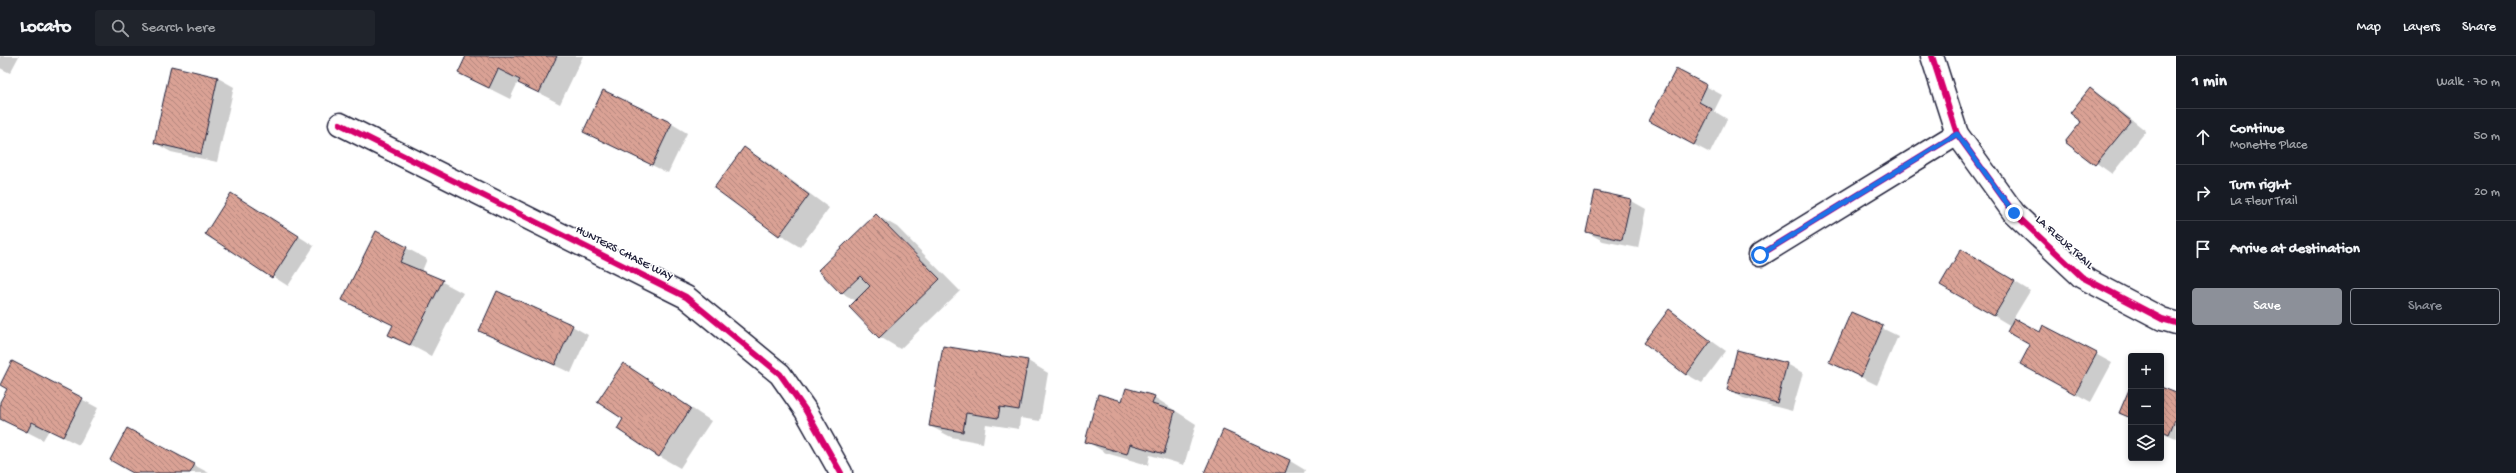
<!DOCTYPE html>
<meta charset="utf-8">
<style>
:root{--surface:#171b24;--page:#20242c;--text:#f1f3f6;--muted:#9ea1a6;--line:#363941;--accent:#8c9099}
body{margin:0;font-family:"Gochi Hand",sans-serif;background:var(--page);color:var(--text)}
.controls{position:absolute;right:12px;bottom:12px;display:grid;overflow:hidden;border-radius:4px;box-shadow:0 2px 6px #0003}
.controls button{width:36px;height:36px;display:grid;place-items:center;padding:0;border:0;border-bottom:1px solid var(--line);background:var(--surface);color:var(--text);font:20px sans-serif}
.stop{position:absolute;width:12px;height:12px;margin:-9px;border:3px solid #1a73e8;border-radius:50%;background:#fff}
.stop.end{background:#1a73e8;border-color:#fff;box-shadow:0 1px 4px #0008}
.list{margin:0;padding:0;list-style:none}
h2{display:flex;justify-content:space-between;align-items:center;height:52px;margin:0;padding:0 16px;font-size:17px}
h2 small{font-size:13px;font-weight:400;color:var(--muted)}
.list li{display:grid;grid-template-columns:26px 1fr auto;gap:12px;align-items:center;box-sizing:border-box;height:56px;padding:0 16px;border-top:1px solid var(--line)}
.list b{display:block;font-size:15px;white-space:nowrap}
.list p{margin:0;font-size:13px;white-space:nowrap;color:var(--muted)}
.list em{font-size:13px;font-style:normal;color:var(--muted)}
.actions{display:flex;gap:8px;padding:12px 16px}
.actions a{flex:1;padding:9px 0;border:1px solid var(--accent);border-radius:4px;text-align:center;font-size:14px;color:var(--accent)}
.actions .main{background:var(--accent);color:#fff}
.icon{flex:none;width:22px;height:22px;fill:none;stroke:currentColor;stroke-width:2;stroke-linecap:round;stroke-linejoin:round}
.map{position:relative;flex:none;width:2176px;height:417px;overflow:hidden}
header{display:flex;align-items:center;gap:24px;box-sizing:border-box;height:56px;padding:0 20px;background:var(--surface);border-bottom:1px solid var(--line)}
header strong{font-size:19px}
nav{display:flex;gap:22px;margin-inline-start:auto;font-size:14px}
.search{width:280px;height:36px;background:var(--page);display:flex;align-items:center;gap:10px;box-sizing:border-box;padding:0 14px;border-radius:4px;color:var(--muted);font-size:15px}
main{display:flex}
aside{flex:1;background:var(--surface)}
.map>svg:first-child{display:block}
</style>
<header>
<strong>Locato</strong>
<div class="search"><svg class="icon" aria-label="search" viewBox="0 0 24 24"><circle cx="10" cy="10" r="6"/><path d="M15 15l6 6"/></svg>Search here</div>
<nav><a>Map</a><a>Layers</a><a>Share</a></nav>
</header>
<main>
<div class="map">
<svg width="2176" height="417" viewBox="0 0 2176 417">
<defs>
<pattern id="building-back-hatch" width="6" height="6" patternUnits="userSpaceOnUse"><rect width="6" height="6" fill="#daa295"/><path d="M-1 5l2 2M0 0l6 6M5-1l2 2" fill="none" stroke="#b0847b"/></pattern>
</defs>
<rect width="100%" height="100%" fill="#fff"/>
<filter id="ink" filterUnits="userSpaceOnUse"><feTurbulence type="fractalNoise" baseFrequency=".025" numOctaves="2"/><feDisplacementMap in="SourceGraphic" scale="8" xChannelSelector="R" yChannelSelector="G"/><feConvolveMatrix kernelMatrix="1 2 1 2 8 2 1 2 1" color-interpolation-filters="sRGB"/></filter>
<g filter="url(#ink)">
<g fill="#0003">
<path d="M0,0H19L10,17L0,12Z"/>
<path d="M467,0H583L560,48L518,26L510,43L480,28L459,16Z"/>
<path d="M172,11L218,22L234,31L217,106L171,96L155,87Z"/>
<path d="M1676,14L1722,39L1714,55L1727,63L1710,97L1666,74Z"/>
<path d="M2090,34L2106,43L2146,75L2112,118L2067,86L2083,66Z"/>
<path d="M672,68L687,77L668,117L584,76Z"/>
<path d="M745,93L765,105L829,152L800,191L780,179L716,132Z"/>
<path d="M232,138L314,190L288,230L206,178Z"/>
<path d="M1630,144L1646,153L1638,192L1603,185L1587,176Z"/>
<path d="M876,159L897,171L960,235L900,293L880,281L856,245L842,237L819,214Z"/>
<path d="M376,176L427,203L422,215L463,237L431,300L389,278L394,270L343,243Z"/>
<path d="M1977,203L2030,235L2013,263L2040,277L2044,270L2112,307L2091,346L2037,317L2031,289L2011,270L1941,228Z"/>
<path d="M1669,255L1726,295L1702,327L1686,318Z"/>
<path d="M1851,257L1898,280L1877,329L1830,306Z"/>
<path d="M572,270L588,279L571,317L481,275Z"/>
<path d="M1738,295L1787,308L1803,317L1792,355L1743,342L1728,333Z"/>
<path d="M1028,305L1048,317L1040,365L1020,362L1019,373L986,368L983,387L951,381L930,370Z"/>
<path d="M13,306L98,352L79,389L49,374L43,384L0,362V348L8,333Z"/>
<path d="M623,308L711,365L680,412L659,400L624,363Z"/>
<path d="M2161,332L2176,338V382L2161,376Z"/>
<path d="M1154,341L1196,368L1184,409L1150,399L1148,409L1106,397L1086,385L1123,346Z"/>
<path d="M1224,375L1290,405L1305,414L1304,417H1205Z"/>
<path d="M194,409L209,417H134Z"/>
</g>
<g fill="url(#building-back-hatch)" stroke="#22223b">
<path d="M466,0H557L539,37L518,27L520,24L498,13L489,32L458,17Z"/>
<path d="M171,10L218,21L201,98L154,87Z"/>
<path d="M1676,13L1707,29L1699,46L1712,53L1694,89L1649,65Z"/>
<path d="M2090,32L2131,65L2095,109L2065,86L2081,66L2070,57Z"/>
<path d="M603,34L672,67L652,109L583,76Z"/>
<path d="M744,91L809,139L779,180L714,132Z"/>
<path d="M1595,135L1631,143L1622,184L1586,176Z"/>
<path d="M231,137L299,180L272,222L205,178Z"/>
<path d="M876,158L940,223L879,282L849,251L870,230L860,220L841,238L818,214Z"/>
<path d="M376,175L407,191L400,206L443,224L410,289L388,279L393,269L342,244Z"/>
<path d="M1961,193L2015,225L1994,260L1940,229Z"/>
<path d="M497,235L573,269L555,309L479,275Z"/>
<path d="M1669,253L1711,285L1686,319L1644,287Z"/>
<path d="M1851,256L1883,270L1861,321L1829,306Z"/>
<path d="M2014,262L2040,276L2043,269L2097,297L2075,338L2020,308L2030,289L2007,276Z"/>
<path d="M943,290L1028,304L1019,354L1000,351L998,362L966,357L963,376L929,370Z"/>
<path d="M1737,294L1787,307L1777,347L1727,334Z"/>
<path d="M12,305L83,342L63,381L32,366L27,376L0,363V346L7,333L0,329Z"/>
<path d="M623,307L691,352L659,401L617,373L623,363L597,346Z"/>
<path d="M2131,329V362L2119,357Z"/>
<path d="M2161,331L2176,337V361L2169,378L2161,374Z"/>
<path d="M1126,332L1155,340L1152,348L1175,355L1164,398L1130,388L1127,398L1085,386L1098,338L1122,345Z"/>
<path d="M127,372L195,408L190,417H133L110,404Z"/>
<path d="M1223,374L1290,404L1285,417H1204Z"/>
</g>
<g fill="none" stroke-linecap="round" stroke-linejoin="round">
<g stroke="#22223b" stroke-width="25">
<g id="street">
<path d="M1932,0L1957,78L2014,157L2082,221L2162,263L2176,267"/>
<path d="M340,68L686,241L780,318L806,355L841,417"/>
<path d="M1760,199L1957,78"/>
</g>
</g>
<use href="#street" stroke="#fff" stroke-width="22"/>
<g stroke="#fff" stroke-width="8">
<g id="cycleway">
<path d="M1932,0L1957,78L2014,157L2082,221L2162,263L2176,267"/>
<path d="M340,68L686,241L780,318L806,355L841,417"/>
<path d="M1760,199L1957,78"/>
</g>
</g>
<use href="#cycleway" stroke="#d6006c" stroke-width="6"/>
</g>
</g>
<g fill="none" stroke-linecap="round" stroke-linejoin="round" filter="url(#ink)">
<path stroke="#1a73e8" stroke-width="5" d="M1760,199L1957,78L2014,157"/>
</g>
<g text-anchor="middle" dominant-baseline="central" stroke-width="3" stroke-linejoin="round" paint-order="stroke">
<g font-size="12" fill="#22223b" stroke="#fff">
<text transform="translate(2064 187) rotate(42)">LA FLEUR TRAIL</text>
<text transform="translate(624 198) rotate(27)">HUNTERS CHASE WAY</text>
</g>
</g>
</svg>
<div class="controls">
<button>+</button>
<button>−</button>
<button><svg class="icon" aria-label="layers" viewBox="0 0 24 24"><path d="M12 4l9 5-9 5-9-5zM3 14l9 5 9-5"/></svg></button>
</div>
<div class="stop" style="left:1760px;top:199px"></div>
<div class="stop end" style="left:2014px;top:157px"></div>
</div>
<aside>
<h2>1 min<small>Walk · 70 m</small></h2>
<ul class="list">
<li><svg class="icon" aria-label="ahead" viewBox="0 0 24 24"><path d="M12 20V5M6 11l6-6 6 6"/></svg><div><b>Continue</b><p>Monette Place</p></div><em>50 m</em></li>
<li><svg class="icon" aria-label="right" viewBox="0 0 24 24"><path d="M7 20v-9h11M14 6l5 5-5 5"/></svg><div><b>Turn right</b><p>La Fleur Trail</p></div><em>20 m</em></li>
<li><svg class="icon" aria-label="arrive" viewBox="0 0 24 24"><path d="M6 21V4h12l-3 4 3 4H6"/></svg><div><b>Arrive at destination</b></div></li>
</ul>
<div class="actions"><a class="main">Save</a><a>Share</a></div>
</aside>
</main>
